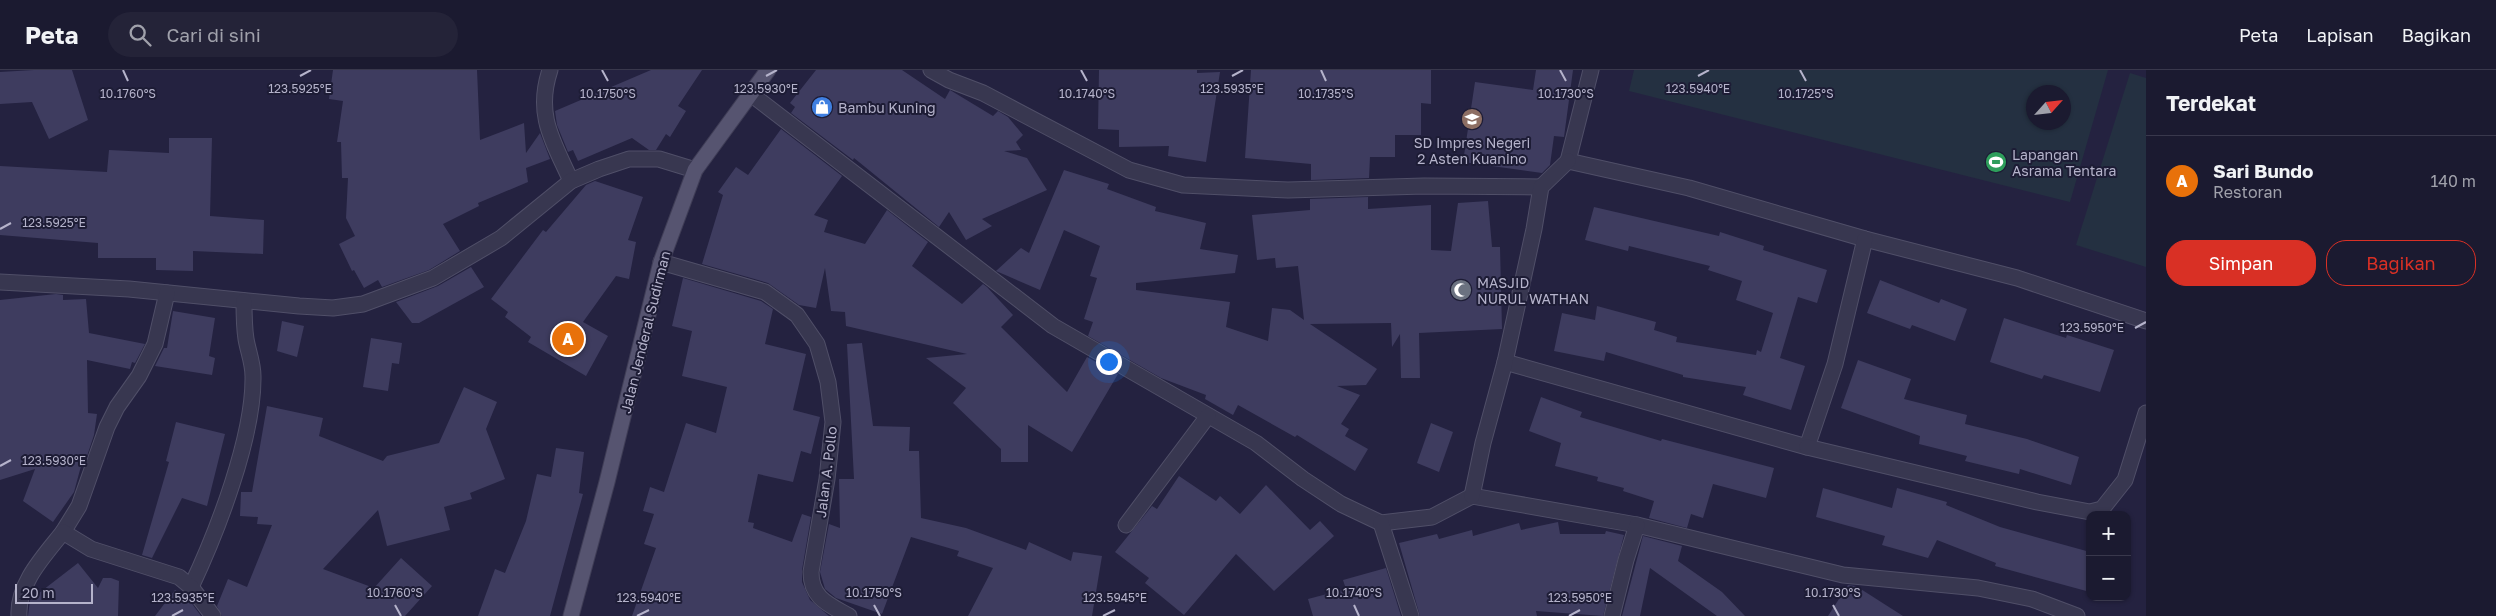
<!DOCTYPE html>
<html lang="id">
<meta charset="utf-8">
<style>
:root{--surface:#1b1a30;--page:#242338;--text:#f1f3f6;--muted:#a0a1ab;--line:#39384c;--accent:#d93025}
body{margin:0;font-family:"Golos Text",sans-serif;background:var(--page);color:var(--text)}
.controls{position:absolute;right:15px;bottom:15px;display:grid;overflow:hidden;border-radius:10px;box-shadow:0 1px 4px #0004}
.controls button{width:45px;height:45px;display:grid;place-items:center;padding:0;border:0;border-bottom:1px solid var(--line);background:var(--surface);color:var(--text);font:25px sans-serif}
.compass{position:absolute;left:2026px;top:15px;width:45px;height:45px;border-radius:50%;background:var(--surface);box-shadow:0 1px 4px #0004;rotate:63deg}
.scale{position:absolute;left:15px;bottom:12px;width:78px;box-sizing:border-box;padding-left:5px;border:2px solid #b5b3cb;border-top:0;font-size:14px;line-height:18px;white-space:nowrap;color:#b5b3cb;-webkit-text-stroke:4px #1d1c35;paint-order:stroke}
.you{position:absolute;left:1108px;top:291px;width:18px;height:18px;margin:-12px;border:4px solid #fff;border-radius:50%;background:#1a73e8;box-shadow:0 0 0 8px #1a73e833}
.badge{display:grid;place-items:center;width:32px;height:32px;border-radius:50%;background:var(--accent);color:#fff;font-size:16px;font-weight:700}
.pin{position:absolute;translate:-50% -50%;border:2px solid #fff;box-shadow:0 1px 5px #0006}
.list{margin:0;padding:0;list-style:none}
h2{display:flex;justify-content:space-between;align-items:center;height:65px;margin:0;padding:0 20px;font-size:21px}
h2 small{font-size:16px;font-weight:400;color:var(--muted)}
.list li{display:grid;grid-template-columns:32px 1fr auto;gap:15px;align-items:center;box-sizing:border-box;height:90px;padding:0 20px;border-top:1px solid var(--line)}
.list b{display:block;font-size:19px;white-space:nowrap}
.list p{margin:0;font-size:16px;white-space:nowrap;color:var(--muted)}
.list em{font-size:16px;font-style:normal;color:var(--muted)}
.actions{display:flex;gap:10px;padding:15px 20px}
.actions a{flex:1;padding:11px 0;border:1px solid var(--accent);border-radius:20px;text-align:center;font-size:18px;color:var(--accent)}
.actions .main{background:var(--accent);color:#fff}
.icon{flex:none;width:28px;height:28px;fill:none;stroke:currentColor;stroke-width:2;stroke-linecap:round;stroke-linejoin:round}
.map{position:relative;flex:none;width:2146px;height:546px;overflow:hidden}
header{display:flex;align-items:center;gap:30px;box-sizing:border-box;height:70px;padding:0 25px;background:var(--surface);border-bottom:1px solid var(--line)}
header strong{font-size:24px}
nav{display:flex;gap:28px;margin-inline-start:auto;font-size:18px}
.search{width:350px;height:45px;background:var(--page);display:flex;align-items:center;gap:12px;box-sizing:border-box;padding:0 18px;border-radius:28px;color:var(--muted);font-size:19px}
main{display:flex}
aside{flex:1;background:var(--surface)}
.map>svg:first-child{display:block}
</style>
<header>
<strong>Peta</strong>
<div class="search"><svg class="icon" aria-label="search" viewBox="0 0 24 24"><circle cx="10" cy="10" r="6"/><path d="M15 15l6 6"/></svg>Cari di sini</div>
<nav><a>Peta</a><a>Lapisan</a><a>Bagikan</a></nav>
</header>
<main>
<div class="map">
<svg width="2146" height="546" viewBox="0 0 2146 546">
<rect width="100%" height="100%" fill="#242240"/>
<g fill="#243041" fill-rule="evenodd">
<path d="M1634,0H2108L2070,132L1629,21ZM2034,22H2064V52H2034Z"/>
<path d="M2130,3L2146,8V197L2076,175Z"/>
</g>
<g fill="#3e3c5f">
<path d="M34,0H72L88,50L49,69L32,32L0,34V2Z"/>
<path d="M333,0H477L480,70L524,53L526,83L540,63L550,89L526,98L528,112L478,133L479,136L443,154L460,181L429,200L382,217L378,210L364,218L354,200L352,201L339,174L355,166L346,148L348,108H342L341,72H337L343,31L329,29Z"/>
<path d="M651,0H702L678,36L686,41L670,67L666,64L656,80H649L632,68L578,91L573,80L568,82L557,55L555,41Z"/>
<path d="M816,0H902L945,29L950,20L993,46L998,41L1008,47L1023,65L1016,72L1021,80L1004,81L1027,88L1047,120L982,149L992,156L966,170L949,142L939,157L854,88L853,90L791,43L795,37L790,33Z"/>
<path d="M1099,0H1197V3L1220,2L1206,92L1168,86L1169,76L1119,77V60L1098,59Z"/>
<path d="M1251,0H1431V34L1421,33V65H1395V87H1370L1369,108L1311,110V94L1245,88Z"/>
<path d="M1536,0H1573L1564,67L1554,66L1550,95L1542,103L1463,92L1475,12L1533,20Z"/>
<path d="M781,59L842,106L814,145L828,150L824,162L865,174L887,140L928,172L912,196L962,234L983,214L987,217L1013,245L1001,257L1067,322L1087,287L1118,304L1072,382L1028,355V392H1001V379L953,333L966,318L926,288L967,284L846,256L845,242L831,241L825,198L816,238L799,235L768,213L702,194L723,125L718,122L736,97L748,105Z"/>
<path d="M169,68H212L210,146L264,150L263,184L193,181V201L156,200V188H98V173L0,165V96L107,102L109,80L169,83Z"/>
<path d="M1064,100L1109,114L1107,119L1156,137L1155,141L1206,153L1200,179L1238,185L1235,203L1136,213V220L1230,232L1226,257L1268,271L1272,238L1290,240L1304,250L1298,196L1276,198L1275,188L1257,190L1252,145L1310,140V129L1368,127V139L1431,135V180L1451,181L1458,133L1488,131L1492,177H1500L1502,259L1419,263L1420,308H1401L1400,264L1392,277L1391,253L1310,254L1377,299L1366,315L1337,316L1360,325L1341,354L1349,359L1345,366L1368,379L1355,401L1297,365L1295,367L1238,335L1233,345L1205,329L1206,325L1161,308L1088,266L1093,252L1084,249L1097,208L1090,206L1100,176L1064,160L1040,220L996,201L1021,178L1029,183Z"/>
<path d="M595,111L643,127L628,170L636,172L629,209L616,206L583,252L608,266L586,306L528,272L531,267L505,247L508,242L491,229L543,160L546,162L586,115Z"/>
<path d="M1594,137L1719,166L1720,162L1764,176L1763,180L1827,200L1817,233L1798,227L1780,288L1805,296L1791,340L1743,325L1746,317L1683,307V305L1606,282L1604,291L1554,281L1562,243L1595,250L1597,236L1656,252L1654,260L1677,267L1676,272L1756,285L1757,280L1761,282L1773,243L1736,230L1742,211L1708,200L1710,196L1629,176L1628,181L1585,170Z"/>
<path d="M471,197L484,217L419,253H412L396,232L438,216Z"/>
<path d="M683,208L761,231L773,239L765,274L806,284L793,340L820,347L811,384L801,381L793,412L758,404L748,452L754,453L753,458L792,472L802,444L811,447L802,500V512L810,530L829,546H632L656,478L644,474L654,444L643,441L650,417L664,422L686,353L716,363L727,317L682,306L692,261L672,256Z"/>
<path d="M1880,210L1939,233L1941,229L1967,239L1955,271L1912,255L1910,259L1867,243Z"/>
<path d="M56,224L63,225V230L86,229L89,263L145,274L135,293L132,292L130,299L87,290L88,343L97,344L94,365L87,386L84,385L74,422L53,452L23,431L35,399L0,410V230Z"/>
<path d="M173,241L215,248L209,286L215,288L212,305L155,296L164,278H167Z"/>
<path d="M2004,248L2066,268L2067,265L2114,280L2100,322L2044,305L2042,309L1990,292Z"/>
<path d="M282,251L304,256L297,287L277,281Z"/>
<path d="M371,268L402,273L399,294L392,293L388,321L363,317Z"/>
<path d="M862,273L873,356L910,357L909,381H919L921,448L966,458L1026,480L1029,472L1071,491L1073,482L1102,486L1092,546H968L993,498L957,486L959,481L911,467L882,544L836,528L825,519L820,502L829,454L840,458L839,409H854L847,274Z"/>
<path d="M1858,290L1911,309L1904,329L1967,345L1965,354L2027,369L2079,387L2071,415L2020,399L2019,404L1965,391L1967,386L1919,374L1920,366L1841,338Z"/>
<path d="M464,317L497,332L486,359L505,409L470,423L472,429L444,437L450,460L387,476L378,440L323,499L374,518L401,488L432,516L405,546H222L217,536L228,509L247,517L272,455L257,454L258,447L240,446L241,422H252L267,336L323,348L319,366L383,391L387,386L439,373Z"/>
<path d="M1541,327L1582,342L1580,347L1661,371L1662,369L1774,398L1766,428L1713,414L1703,448L1691,444L1687,458L1649,448L1654,431L1623,421L1624,418L1597,411L1598,407L1555,396L1561,373L1529,361Z"/>
<path d="M176,352L225,364L207,436L182,428L152,488L142,485L169,392L166,391Z"/>
<path d="M1431,353L1453,362L1439,402L1417,393Z"/>
<path d="M556,378L584,382L579,423L583,424L550,546H478L495,499L505,503L526,451L537,404L551,407Z"/>
<path d="M1179,406L1216,431L1220,426L1240,444L1266,415L1310,460L1320,451L1334,466L1274,521L1236,484L1184,545L1145,513L1149,508L1115,482L1152,436L1157,439Z"/>
<path d="M1823,418L1892,438L1897,418L1947,432L1946,435L2000,457L2090,482V522L1995,496L1996,493L1937,470L1928,488L1882,475L1885,466L1816,447Z"/>
<path d="M1558,452L1560,464H1605L1606,461L1624,465L1603,546L1536,541L1537,546H1420L1399,473L1437,464L1439,469L1472,460L1473,466L1519,453L1521,460Z"/>
<path d="M1643,466L1682,476L1678,491L1722,522L1745,546H1717L1650,498L1640,546H1622Z"/>
<path d="M78,493L98,518L103,508H111L119,511L118,546H28L30,530Z"/>
<path d="M1386,498L1401,546H1313L1308,529L1346,519L1343,510Z"/>
<path d="M1848,515L1856,516L1903,546H1828Z"/>
<path d="M175,520L190,531L201,546H155Z"/>
</g>
<g fill="none" stroke-linecap="round" stroke-linejoin="round">
<g stroke="#504f68" stroke-width="17">
<g id="minor">
<path d="M550,0C535,45 553,71 571,111"/>
<path d="M931,0L949,10L983,23L1129,100L1183,115L1288,120L1424,116L1541,117"/>
<path d="M1591,0L1568,91L1689,118L1865,169L2017,208L2146,251"/>
<path d="M751,24L1053,256L1256,373L1303,409L1341,434L1381,453L1432,447L1472,426L1637,455L1843,505L1978,518L2032,529L2077,546"/>
<path d="M661,192L765,222L797,245L817,274L828,312L833,352L827,409L811,502C811,528 828,534 849,546"/>
<path d="M0,212L129,219L299,236L333,238L363,234L433,208L501,168L571,111L599,99L629,89H659L695,100"/>
<path d="M1505,292L1807,377L1835,294L1865,169"/>
<path d="M1807,377L2037,432L2090,442L2102,439L2125,410L2146,343"/>
<path d="M1472,426L1483,373L1505,292L1534,159L1541,117L1568,91"/>
<path d="M1381,453L1411,546"/>
<path d="M1126,455L1208,346"/>
<path d="M63,462L79,436L107,357L117,337L139,306L155,274L167,223"/>
<path d="M191,517C217,462 254,367 253,306C253,293 248,281 246,269C244,256 244,243 244,231"/>
<path d="M19,546C17,514 44,486 63,462L91,479L179,507L191,517L213,546"/>
<path d="M1612,546L1626,490L1637,455"/>
</g>
</g>
<g stroke="#3f3d56" stroke-width="17">
<path id="major" d="M571,546L607,412L661,192L695,100L768,0"/>
</g>
<use href="#minor" stroke="#383750" stroke-width="15"/>
<use href="#major" stroke="#565470" stroke-width="15"/>
</g>
<path fill="none" stroke="#b5b3cb" stroke-width="2" d="M123,0L128,11M602,0L608,11M1081,0L1087,11M1321,0L1326,11M1560,0L1566,11M1800,0L1806,11M300,6L311,0M766,6L777,0M1232,6L1243,0M1698,6L1709,0M0,159L11,153M2135,258L2146,252M0,396L11,390M395,535L401,546M874,535L880,546M1354,535L1359,546M1833,535L1839,546M172,546L183,540M637,546L649,540M1103,546L1115,540M1569,546L1580,540"/>
<defs>
<g id="shop-disc" transform="scale(1.125)"><circle r="9.5" fill="#3f7fe0" stroke="#1d1c35"/><path d="M-5-2.5h2.3a2.7 3.5 0 0 1 5.4 0H5L5.5 6h-11ZM-1.5-2.5h3a1.5 2.3 0 0 0-3 0Z" fill="#fff"/></g>
<g id="school-disc" transform="scale(1.125)"><circle r="9.5" fill="#8d6e63" stroke="#1d1c35"/><path d="M0-5L7-2L0 1L-7-2ZM-4 1L0 2.5L4 1V4Q0 6-4 4Z" fill="#fff"/></g>
<g id="stadium-disc" transform="scale(1.125)"><circle r="9.5" fill="#2e9e5b" stroke="#1d1c35"/><path d="M0-5a6.5 5 0 1 0 0 10a6.5 5 0 1 0 0-10ZM-3.5-1.8h7v3.6h-7Z" fill="#fff"/></g>
<g id="mosque-disc" transform="scale(1.125)"><circle r="9.5" fill="#6b7280" stroke="#1d1c35"/><path d="M3.5-4.9A6 6 0 1 0 3.5 4.9A5 5 0 1 1 3.5-4.9Z" fill="#fff"/></g>
</defs>
<g fill-rule="evenodd">
<use href="#shop-disc" x="822" y="37"/>
<use href="#school-disc" x="1472" y="49"/>
<use href="#stadium-disc" x="1996" y="92"/>
<use href="#mosque-disc" x="1461" y="220"/>
</g>
<g text-anchor="middle" dominant-baseline="central" stroke-width="4" stroke-linejoin="round" paint-order="stroke">
<g font-size="14" fill="#b5b3cb" stroke="#1d1c35" text-anchor="start">
<text x="838" y="37">Bambu Kuning</text>
<text x="1472" y="72" text-anchor="middle">SD Impres Negeri<tspan x="1472" dy="16">2 Asten Kuanino</tspan></text>
<text x="2012" y="84">Lapangan<tspan x="2012" dy="16">Asrama Tentara</tspan></text>
<text x="1477" y="212">MASJID<tspan x="1477" dy="16">NURUL WATHAN</tspan></text>
</g>
<g font-size="14" fill="#b5b3cb" stroke="#1d1c35">
<text transform="translate(645 262) rotate(-76)">Jalan Jenderal Sudirman</text>
<text transform="translate(826 402) rotate(-83)">Jalan A. Pollo</text>
</g>
</g>
<g font-size="12" text-anchor="middle" fill="#b5b3cb" stroke="#1d1c35" stroke-width="4" stroke-linejoin="round" paint-order="stroke">
<text x="300" y="23">123.5925°E</text>
<text x="766" y="23">123.5930°E</text>
<text x="1232" y="23">123.5935°E</text>
<text x="1698" y="23">123.5940°E</text>
<text x="128" y="28">10.1760°S</text>
<text x="608" y="28">10.1750°S</text>
<text x="1087" y="28">10.1740°S</text>
<text x="1326" y="28">10.1735°S</text>
<text x="1566" y="28">10.1730°S</text>
<text x="1806" y="28">10.1725°S</text>
<text x="54" y="157">123.5925°E</text>
<text x="2092" y="262">123.5950°E</text>
<text x="54" y="395">123.5930°E</text>
<text x="395" y="527">10.1760°S</text>
<text x="874" y="527">10.1750°S</text>
<text x="1354" y="527">10.1740°S</text>
<text x="1833" y="527">10.1730°S</text>
<text x="183" y="532">123.5935°E</text>
<text x="649" y="532">123.5940°E</text>
<text x="1115" y="532">123.5945°E</text>
<text x="1580" y="532">123.5950°E</text>
</g>
</svg>
<div class="controls">
<button>+</button>
<button>−</button>
</div>
<svg class="compass" viewBox="-18 -18 36 36"><path d="M0-13l5 13h-10z" fill="#e53935"/><path d="M0 13l5-13h-10z" fill="#a0a1ab"/></svg>
<div class="scale">20 m</div>
<div class="you"></div>
<div class="pin badge" style="left:568px;top:269px;background:#e8710a">A</div>
</div>
<aside>
<h2>Terdekat<small></small></h2>
<ul class="list">
<li><span class="badge" style="background:#e8710a">A</span><div><b>Sari Bundo</b><p>Restoran</p></div><em>140 m</em></li>
</ul>
<div class="actions"><a class="main">Simpan</a><a>Bagikan</a></div>
</aside>
</main>
